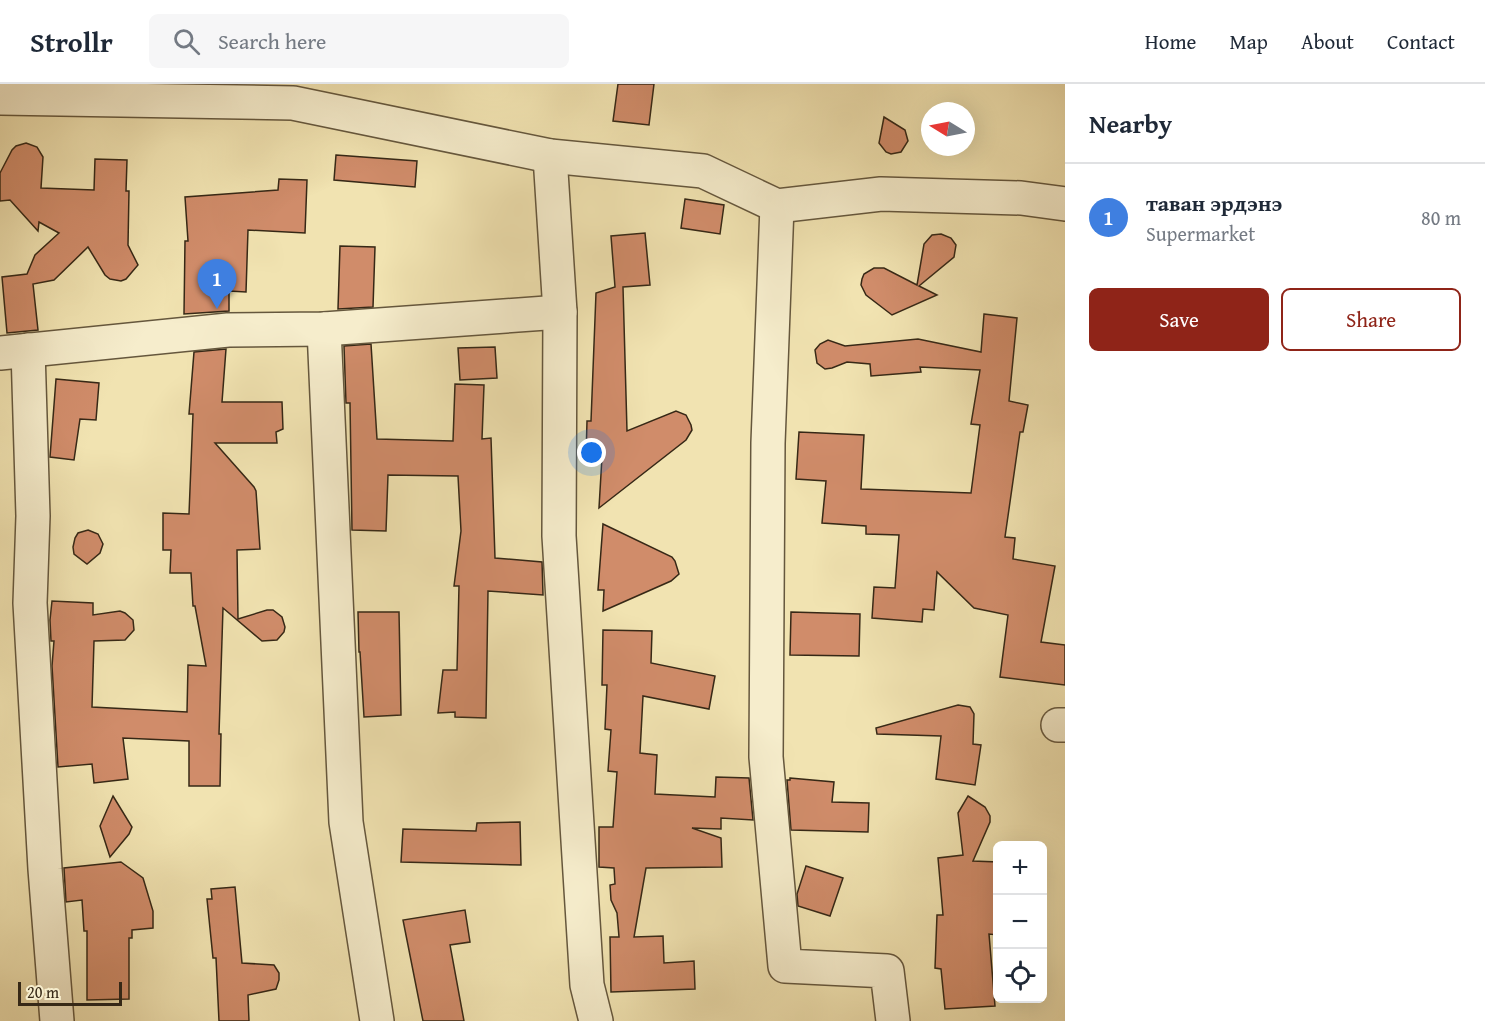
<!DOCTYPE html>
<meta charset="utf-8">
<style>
:root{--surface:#fff;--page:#f6f6f7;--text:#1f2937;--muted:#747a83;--line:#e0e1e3;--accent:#8f2418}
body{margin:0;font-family:"Gentium Book Plus",serif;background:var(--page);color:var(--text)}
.controls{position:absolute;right:18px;bottom:18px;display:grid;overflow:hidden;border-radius:9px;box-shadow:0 6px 24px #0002}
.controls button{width:54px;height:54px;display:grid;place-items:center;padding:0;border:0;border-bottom:2px solid var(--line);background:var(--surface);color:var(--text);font:30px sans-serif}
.compass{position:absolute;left:921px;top:18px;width:54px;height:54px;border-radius:50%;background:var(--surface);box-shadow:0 6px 24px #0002;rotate:280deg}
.scale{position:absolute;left:18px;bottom:15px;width:104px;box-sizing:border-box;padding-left:6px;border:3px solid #362816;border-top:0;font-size:16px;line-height:21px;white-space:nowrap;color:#362816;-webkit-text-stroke:4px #f6edcc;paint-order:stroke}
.you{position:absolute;left:592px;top:369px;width:21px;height:21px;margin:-15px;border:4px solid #fff;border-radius:50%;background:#1a73e8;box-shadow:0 0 0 9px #1a73e833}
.badge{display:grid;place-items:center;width:39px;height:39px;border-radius:50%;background:var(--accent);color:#fff;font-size:20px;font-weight:700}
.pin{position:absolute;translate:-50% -50px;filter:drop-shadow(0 2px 3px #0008)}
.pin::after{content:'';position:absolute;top:32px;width:21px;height:18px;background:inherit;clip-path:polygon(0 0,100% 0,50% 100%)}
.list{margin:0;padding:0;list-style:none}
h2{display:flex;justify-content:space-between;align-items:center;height:78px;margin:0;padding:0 24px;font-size:26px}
h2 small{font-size:20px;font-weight:400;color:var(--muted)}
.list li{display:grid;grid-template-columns:39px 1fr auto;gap:18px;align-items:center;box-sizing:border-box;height:108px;padding:0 24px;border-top:2px solid var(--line)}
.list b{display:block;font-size:22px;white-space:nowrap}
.list p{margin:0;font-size:20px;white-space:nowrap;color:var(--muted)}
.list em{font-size:20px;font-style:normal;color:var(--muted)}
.actions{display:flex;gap:12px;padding:18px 24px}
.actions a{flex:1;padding:14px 0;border:2px solid var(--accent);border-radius:9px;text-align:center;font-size:21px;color:var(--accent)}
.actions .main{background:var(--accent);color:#fff}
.icon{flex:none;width:33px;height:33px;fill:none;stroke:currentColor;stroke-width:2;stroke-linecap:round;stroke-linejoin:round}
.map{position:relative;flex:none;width:1065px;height:937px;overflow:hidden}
header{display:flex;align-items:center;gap:36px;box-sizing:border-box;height:84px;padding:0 30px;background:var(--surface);border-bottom:2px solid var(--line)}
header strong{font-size:28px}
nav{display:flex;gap:33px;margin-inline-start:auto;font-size:21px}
.search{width:420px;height:54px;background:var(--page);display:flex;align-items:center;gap:15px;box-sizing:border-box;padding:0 21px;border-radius:9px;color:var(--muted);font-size:22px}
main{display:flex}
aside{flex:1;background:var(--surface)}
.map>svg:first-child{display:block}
</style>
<header>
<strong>Strollr</strong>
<div class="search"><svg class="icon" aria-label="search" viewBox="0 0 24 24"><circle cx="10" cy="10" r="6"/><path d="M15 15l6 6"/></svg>Search here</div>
<nav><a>Home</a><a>Map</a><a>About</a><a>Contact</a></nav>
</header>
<main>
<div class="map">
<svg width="1065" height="937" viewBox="0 0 1065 937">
<rect width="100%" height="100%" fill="#f1e3b1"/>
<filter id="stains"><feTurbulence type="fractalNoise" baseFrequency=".00333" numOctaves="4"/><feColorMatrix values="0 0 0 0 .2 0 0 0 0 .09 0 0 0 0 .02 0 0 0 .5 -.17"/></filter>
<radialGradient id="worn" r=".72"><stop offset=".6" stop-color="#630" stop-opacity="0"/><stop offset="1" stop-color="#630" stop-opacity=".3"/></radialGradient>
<g fill="#d08c6a" stroke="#362816" stroke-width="1.5">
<path d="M618,0H654L649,41L613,37Z"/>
<path d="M884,33L905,46L908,57L901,68L891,70L886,68L879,59Z"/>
<path d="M26,59L37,63L43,73L41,104L94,106L95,75L127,76L126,107H129L128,161L138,181L126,195L121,197L110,195L105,191L88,163L54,196L33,200L38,246L7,249L2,193L27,190L35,171L59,149L39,138L38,147L10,116L0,117V89L12,66L16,62Z"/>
<path d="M336,71L417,77L415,103L334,96Z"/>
<path d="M279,95L307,96L305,149L248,146L246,208L229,207V227L184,230L185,157H188L185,113L278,106Z"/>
<path d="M685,115L724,121L720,150L681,144Z"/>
<path d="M645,149L650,201L623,203L627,347L676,327L686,331L691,341L692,346L686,356L599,424L602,373H586L587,337H591L596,209L615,203L611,152Z"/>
<path d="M941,150L951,154L956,161L954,173L919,202L937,211L892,231L866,211L861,201L862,195L864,190L874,184H884L917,201L924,160L932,151Z"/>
<path d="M340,162L375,163L373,223L338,225Z"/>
<path d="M984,230L1017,234L1009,317L1028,321L1023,348H1020L1005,453L1015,454L1013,475L1055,482L1041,558L1065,561V601L1000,593L1008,531L974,524L937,488L934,526L923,525L922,538L872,534L874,503L895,504L899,451L866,450V442L822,439L826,397L796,395L799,348L864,351L861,405L971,409L980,341L971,340L980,286L920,283L921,288L871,292L870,280L847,278L832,284L825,285L817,279L815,266L820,260L828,256L845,262L918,255L981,268Z"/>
<path d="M371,260L377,355L453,357L455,300L484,301L482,355L491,354L495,474L542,478L543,511L488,507L486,634L455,633V628L438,629L443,586H457L459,502H454L461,447L458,392L388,391L386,447L352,446L350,319H346L344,262Z"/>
<path d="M495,263L497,294L460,296L458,264Z"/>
<path d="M226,265L222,318H282L283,345L276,348L277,359H215L254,403L256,407L260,465L237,466L238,535L267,526H273L282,533L285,543L284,548L277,556L262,557L223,524L219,650H221L220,702H189V657L123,654L128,695L94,699L92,680L58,683L52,582L54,557H51L50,536L52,517L93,519V531L120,527L125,529L133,536L134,546L125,556L94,557L92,623L187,628L188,581L206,582L195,522H193L191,489H170L171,466H163V429L189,430L193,330H189L194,268Z"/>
<path d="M56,295L99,299L96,336L80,335L74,376L50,373Z"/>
<path d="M603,440L672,473L675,477L679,490L671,497L603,527L604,506H598Z"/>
<path d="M88,446L98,450L103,460L100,469L87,480L74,470L73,463L75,454L78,449Z"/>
<path d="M358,528H399L401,631L364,633L360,568H359Z"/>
<path d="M791,528L860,530L859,572L790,571Z"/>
<path d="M603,546L652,547L651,579L715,592L709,625L643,612L640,669L657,671L655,710L715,713L716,693L749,694L753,736L721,734V745L692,744L721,754L722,783L646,784L634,853L663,852L664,879L694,877L695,905L611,908L610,853H619L617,829L611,816L610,801L615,800L614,784L599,783V743H613L617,688L608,687L611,646L605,645L607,601H602Z"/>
<path d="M958,621L970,623L974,630L973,660L981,661L975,701L936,695L941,652L877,650L876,644Z"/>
<path d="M790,694L834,698L832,718L869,719L868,748L791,746L787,696H790Z"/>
<path d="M113,712L132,743L129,750L110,773L100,742Z"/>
<path d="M968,712L985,723L990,732V738L973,777L998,778V851L989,850L995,922L945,925L941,885L935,884L937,831H943L938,774L963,771L958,729Z"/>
<path d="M520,738L521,781L401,778L403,745L476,747L477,739Z"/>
<path d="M121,778L143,794L153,827V844L132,846V854H129V915L87,916V847H84L82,816L66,818L64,784Z"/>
<path d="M806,782L843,794L830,832L798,822L797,810Z"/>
<path d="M235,803L242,879L274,881L279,889V896L276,905L248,911L249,937H219L216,874H213L207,815H212L211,805Z"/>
<path d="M465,826L470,858L450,861L464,937H423L403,836Z"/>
</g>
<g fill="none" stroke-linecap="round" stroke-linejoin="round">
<g stroke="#65573d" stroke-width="36">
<g id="minor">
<path d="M0,14L293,19L550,72L703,87L777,122L881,110L1021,114L1065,120"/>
<path d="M550,72L560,228L559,452L587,901L596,937"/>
<path d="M777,122L768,359L766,673L785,882L887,887L893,937"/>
<path d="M324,245L346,738L377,937"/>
<path d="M28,266L33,432L30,519L45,785L57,937"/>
<path d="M0,269L228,246L324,245L560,228"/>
<path d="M1058,641H1065"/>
</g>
</g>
<use href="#minor" stroke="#f6edcc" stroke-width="33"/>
</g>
<rect width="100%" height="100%" filter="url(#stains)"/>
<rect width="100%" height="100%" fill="url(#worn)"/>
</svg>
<div class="controls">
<button>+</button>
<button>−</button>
<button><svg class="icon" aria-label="locate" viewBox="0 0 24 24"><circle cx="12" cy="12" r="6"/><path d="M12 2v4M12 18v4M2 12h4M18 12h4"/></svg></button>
</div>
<svg class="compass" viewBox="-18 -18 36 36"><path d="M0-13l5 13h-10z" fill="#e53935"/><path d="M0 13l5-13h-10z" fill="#747a83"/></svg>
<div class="scale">20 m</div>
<div class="you"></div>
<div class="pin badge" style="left:217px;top:225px;background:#3f7fe0">1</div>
</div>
<aside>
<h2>Nearby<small></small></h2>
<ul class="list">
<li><span class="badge" style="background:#3f7fe0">1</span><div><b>таван эрдэнэ</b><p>Supermarket</p></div><em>80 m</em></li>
</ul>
<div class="actions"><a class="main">Save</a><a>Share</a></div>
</aside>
</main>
